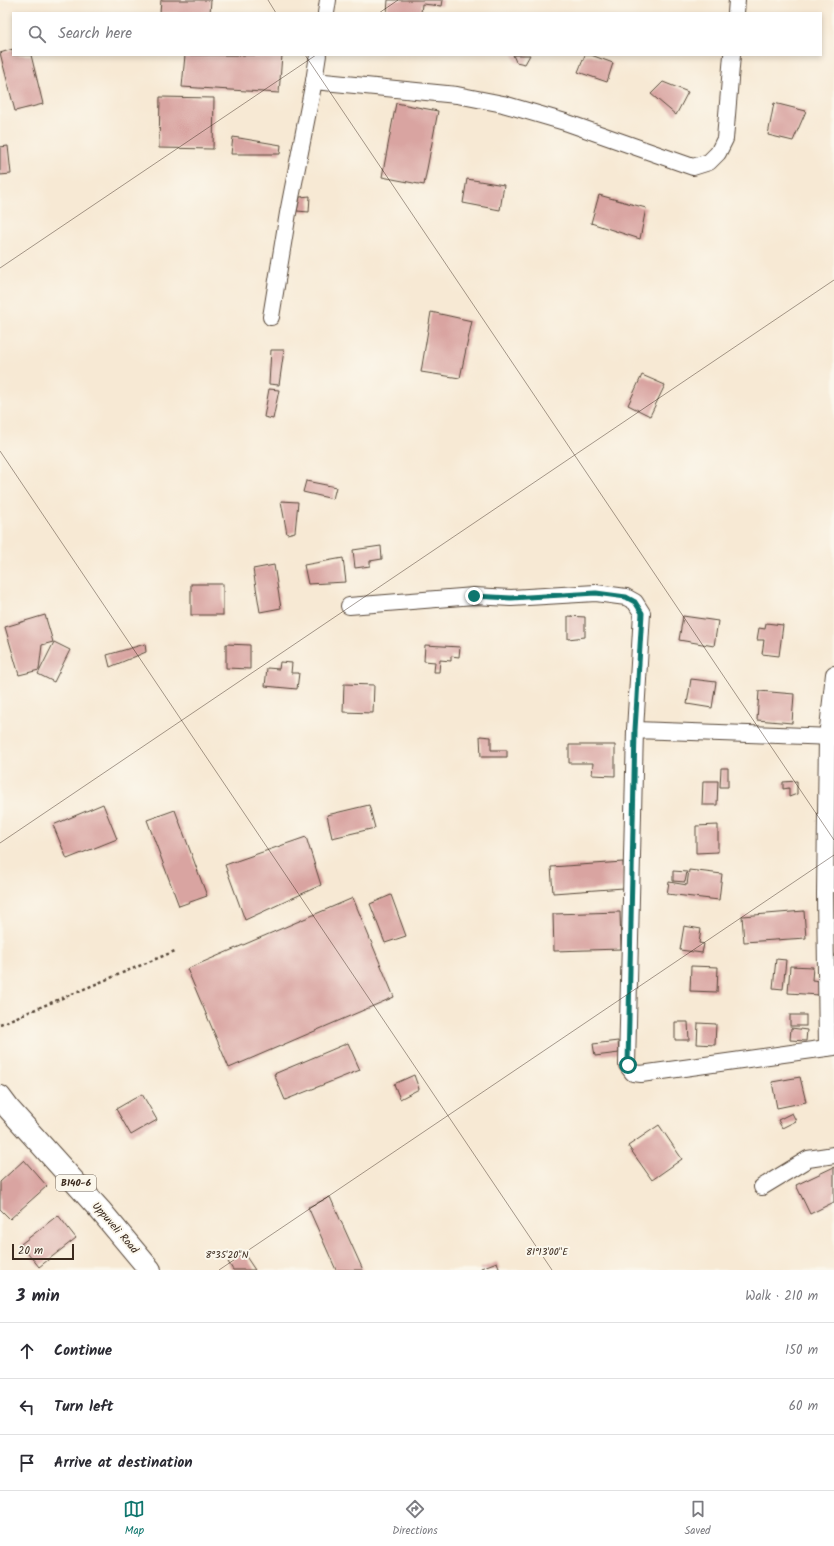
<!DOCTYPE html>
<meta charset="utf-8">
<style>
:root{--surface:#fff;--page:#f2f2f3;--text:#2b2b33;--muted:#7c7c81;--line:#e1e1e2;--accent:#0f766e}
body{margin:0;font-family:Kalam,sans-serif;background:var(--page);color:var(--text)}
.scale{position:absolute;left:12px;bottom:10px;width:62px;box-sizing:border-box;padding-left:4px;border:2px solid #3b2a1e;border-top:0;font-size:11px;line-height:14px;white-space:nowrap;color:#3b2a1e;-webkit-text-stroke:3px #fbf7ec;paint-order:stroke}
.stop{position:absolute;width:12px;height:12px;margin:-9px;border:3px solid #0f766e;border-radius:50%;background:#fff}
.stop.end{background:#0f766e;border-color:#fff;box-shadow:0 1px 4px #0008}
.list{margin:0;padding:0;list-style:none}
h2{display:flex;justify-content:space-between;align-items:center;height:52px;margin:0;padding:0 16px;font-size:17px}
h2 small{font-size:13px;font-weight:400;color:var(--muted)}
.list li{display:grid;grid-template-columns:26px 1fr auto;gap:12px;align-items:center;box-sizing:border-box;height:56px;padding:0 16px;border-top:1px solid var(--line)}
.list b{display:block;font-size:15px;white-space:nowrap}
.list em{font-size:13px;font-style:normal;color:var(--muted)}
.icon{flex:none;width:22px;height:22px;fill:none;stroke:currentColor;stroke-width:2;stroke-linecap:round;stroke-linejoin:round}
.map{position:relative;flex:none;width:834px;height:1270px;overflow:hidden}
.search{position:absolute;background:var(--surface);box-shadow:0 2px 6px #0003;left:12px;right:12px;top:12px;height:44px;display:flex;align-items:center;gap:10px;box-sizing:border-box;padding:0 14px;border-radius:0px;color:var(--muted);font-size:15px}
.sheet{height:220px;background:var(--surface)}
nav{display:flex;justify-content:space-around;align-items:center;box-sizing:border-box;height:56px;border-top:1px solid var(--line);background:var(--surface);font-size:11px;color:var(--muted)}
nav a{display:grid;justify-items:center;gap:2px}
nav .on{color:var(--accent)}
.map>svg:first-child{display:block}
</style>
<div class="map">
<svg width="834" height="1270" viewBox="0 0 834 1270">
<rect width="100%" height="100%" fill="#fbf7ec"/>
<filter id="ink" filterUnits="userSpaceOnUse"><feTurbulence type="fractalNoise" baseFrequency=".025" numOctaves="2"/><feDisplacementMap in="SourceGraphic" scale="8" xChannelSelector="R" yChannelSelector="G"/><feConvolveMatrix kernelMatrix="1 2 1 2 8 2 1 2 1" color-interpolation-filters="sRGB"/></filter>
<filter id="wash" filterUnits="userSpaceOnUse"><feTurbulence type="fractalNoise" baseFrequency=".012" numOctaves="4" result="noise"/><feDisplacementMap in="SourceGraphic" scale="16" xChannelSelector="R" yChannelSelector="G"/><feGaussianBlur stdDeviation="0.9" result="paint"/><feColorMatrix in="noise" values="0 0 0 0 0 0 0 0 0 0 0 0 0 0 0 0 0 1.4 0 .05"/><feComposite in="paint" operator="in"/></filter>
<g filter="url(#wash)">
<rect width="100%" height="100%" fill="#f7e9d4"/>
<g id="blocks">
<g fill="#d9a4a1">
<path d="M161,0H211L210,13H160Z"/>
<path d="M388,0H443L442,6L422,4L421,13H387Z"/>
<path d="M13,49V55H31L43,104L15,111L0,53Z"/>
<path d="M185,55H282L279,93L182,87Z"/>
<path d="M513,55H530L525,64L516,62Z"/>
<path d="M585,55H591L613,63L607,82L578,72Z"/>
<path d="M663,82L688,92L676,115L651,94Z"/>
<path d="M160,97L214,98L213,149L159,148Z"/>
<path d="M396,103L438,111L424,185L382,177Z"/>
<path d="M774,103L806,111L793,141L768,135Z"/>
<path d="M233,137L281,145L280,154H231Z"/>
<path d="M8,146L11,174L0,175V147Z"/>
<path d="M467,179L504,185L500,210L463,203Z"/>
<path d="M599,195L646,208L640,239L591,223Z"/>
<path d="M310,196L309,212L297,211L300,197Z"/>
<path d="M431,312L472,321L460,378L421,372Z"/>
<path d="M271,350H284L279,385L269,384Z"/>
<path d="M642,375L665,385L650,416L628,405Z"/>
<path d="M269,389L279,390L273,419L264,417Z"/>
<path d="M306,481L336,487L333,499L303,492Z"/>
<path d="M281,501L298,502L295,532L287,534Z"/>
<path d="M381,546L382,559L370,561V566L355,568L353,550Z"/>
<path d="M343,558L346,582L308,584L304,565Z"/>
<path d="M274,565L281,608L260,612L253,569Z"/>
<rect x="191" y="584" width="32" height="31"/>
<path d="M45,615L53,642L42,645L39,670L19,675L5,627Z"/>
<path d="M568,616L585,617V637L568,639Z"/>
<path d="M683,616L718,621L714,646L679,640Z"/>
<path d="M766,623L783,625L779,656L762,654L764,640H757L759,628L765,629Z"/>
<path d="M54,642L70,650L54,682L38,674Z"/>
<path d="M145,644L146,652L110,667L107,655Z"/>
<path d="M226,644L250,645V669L226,668Z"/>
<path d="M425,645L460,647L459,657L451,656V661L440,660L439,672H434L435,662L424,661Z"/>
<path d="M280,662L292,663L291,673H299L297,689L265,686L267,668L279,669Z"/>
<path d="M691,679L716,682L712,708L687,704Z"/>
<path d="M344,684L374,685L373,713L343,712Z"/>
<path d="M759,691L794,694L792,723L757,720Z"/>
<path d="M480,736L491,737V750H507V757H481Z"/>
<path d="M569,745H615V776L592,775L593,763H569Z"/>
<path d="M721,768H728V787H720Z"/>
<path d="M703,781H718L717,805H702Z"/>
<path d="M797,781V794L789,797V788L783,789V782Z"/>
<path d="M103,804L117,839L67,859L53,825Z"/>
<path d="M369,805L375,828L332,838L327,815Z"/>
<path d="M175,810L207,896L179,906L147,820Z"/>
<path d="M718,825V852L696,853V826Z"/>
<path d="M306,837L321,885L245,920L225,865Z"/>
<path d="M623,862L624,888L553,893L551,867Z"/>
<path d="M689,870L722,874L719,900L667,894L669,882L687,885Z"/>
<path d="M673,871L687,872L685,882L673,881Z"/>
<path d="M391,895L406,936L385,943L370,904Z"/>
<path d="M353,898L394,997L229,1068L187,969Z"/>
<path d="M804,911L806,938L744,942L742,916Z"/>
<path d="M620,912L621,949L554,951L553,914Z"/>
<path d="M684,926L701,929L699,943L704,944L702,953L680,950Z"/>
<path d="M776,959L786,960L783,989L773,988Z"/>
<path d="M691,966L718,967L717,992L690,991Z"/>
<path d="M790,966L813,967L812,980L821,981L820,995L788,993Z"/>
<rect x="790" y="1015" width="16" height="11"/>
<path d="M675,1022H688L689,1040H675Z"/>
<path d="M698,1023L716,1024L715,1045L697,1044Z"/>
<path d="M791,1028L807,1030L806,1041L790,1040Z"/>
<path d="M618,1041L619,1053L595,1056L593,1044Z"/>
<path d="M348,1043L360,1070L285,1100L274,1074Z"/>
<path d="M414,1075L419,1089L400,1099L394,1084Z"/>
<path d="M800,1077L806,1102L777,1108L772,1082Z"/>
<path d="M142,1094L157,1120L131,1135L116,1109Z"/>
<path d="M792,1113L796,1121L782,1128L778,1120Z"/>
<path d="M659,1125L682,1159L652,1180L628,1146Z"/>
<path d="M24,1160L47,1186L10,1219L0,1209V1182Z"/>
<path d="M834,1167V1202L810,1214L796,1185Z"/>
<path d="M330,1197L363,1270H336L308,1207Z"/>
<path d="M58,1215L76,1238L39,1267L21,1244Z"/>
<path d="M243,1252L255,1270H233L228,1262Z"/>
<path d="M497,1262L500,1270H481V1268Z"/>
</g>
</g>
</g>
<g filter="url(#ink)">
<use href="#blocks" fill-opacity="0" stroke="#574739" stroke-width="1"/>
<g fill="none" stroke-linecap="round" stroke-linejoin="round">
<g stroke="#574739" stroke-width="18">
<g id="street">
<path d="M326,13L328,0"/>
<path d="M736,13L737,0"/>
<path d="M314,81L318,55"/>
<path d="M271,317L288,213L314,81L457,95L503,104L565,122L693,167L709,162L718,153L725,139L732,55"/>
<path d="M349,606L474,596L511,598L596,593L626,597L635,602L642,613L635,730"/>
<path d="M834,737L635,730L627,1065L633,1073L641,1074L834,1047"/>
<path d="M827,1048L825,894L827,737L834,674"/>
<path d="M762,1187L808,1159L834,1155"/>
</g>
</g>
<g stroke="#574739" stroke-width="24">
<path id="primary" d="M0,1097L9,1109L100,1210L150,1270"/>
</g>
<path stroke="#574739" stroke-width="2.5" stroke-dasharray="3 3" stroke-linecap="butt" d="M0,1024L175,951"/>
<use href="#street" stroke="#fff" stroke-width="16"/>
<use href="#primary" stroke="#fff" stroke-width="22"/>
</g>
</g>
<g fill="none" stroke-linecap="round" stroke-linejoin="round" filter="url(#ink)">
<path stroke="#0f766e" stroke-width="5" d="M474,596L511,598L596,593L626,597L635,602L642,613L635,730L628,1065"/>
</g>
<path fill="none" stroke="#3b2a1e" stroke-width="1" stroke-opacity="0.45" d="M268,0L276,13M379,13L398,0M305,55L834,840M0,268L316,55M0,451L552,1270M0,843L834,280M219,1270L834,855"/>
<g text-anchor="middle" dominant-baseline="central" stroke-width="4" stroke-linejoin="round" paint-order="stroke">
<rect fill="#fbf7ec" stroke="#75685c" stroke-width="1" x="56" y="1175" width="40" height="16" rx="3"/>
<g font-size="10" font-weight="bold" fill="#3b2a1e">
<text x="76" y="1183">B140-6</text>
</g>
<g font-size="11" fill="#3b2a1e" stroke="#fbf7ec">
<text transform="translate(115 1228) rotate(49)">Uppuveli Road</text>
</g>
</g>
<g font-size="10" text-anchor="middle" fill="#3b2a1e" stroke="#fbf7ec" stroke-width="4" stroke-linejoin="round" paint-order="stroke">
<text x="547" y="1255">81°13'00"E</text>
<text x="227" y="1258">8°35'20"N</text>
</g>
</svg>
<div class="scale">20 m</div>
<div class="stop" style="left:628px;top:1065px"></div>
<div class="stop end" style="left:474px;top:596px"></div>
<div class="search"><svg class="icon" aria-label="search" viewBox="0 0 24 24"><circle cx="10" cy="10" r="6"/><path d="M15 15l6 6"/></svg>Search here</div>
</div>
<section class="sheet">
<h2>3 min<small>Walk · 210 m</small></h2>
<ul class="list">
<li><svg class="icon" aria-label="ahead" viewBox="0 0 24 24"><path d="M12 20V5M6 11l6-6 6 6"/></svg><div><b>Continue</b></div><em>150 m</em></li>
<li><svg class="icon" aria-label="left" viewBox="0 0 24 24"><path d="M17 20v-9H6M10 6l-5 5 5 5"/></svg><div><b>Turn left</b></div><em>60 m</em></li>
<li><svg class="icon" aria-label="arrive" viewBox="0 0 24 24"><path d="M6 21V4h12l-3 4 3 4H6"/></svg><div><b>Arrive at destination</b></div></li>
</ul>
</section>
<nav>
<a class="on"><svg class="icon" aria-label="map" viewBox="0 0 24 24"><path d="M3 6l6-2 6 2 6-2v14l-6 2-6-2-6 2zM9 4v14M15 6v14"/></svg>Map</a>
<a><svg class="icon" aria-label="directions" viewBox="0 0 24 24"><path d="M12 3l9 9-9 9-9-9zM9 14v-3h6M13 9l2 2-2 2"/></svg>Directions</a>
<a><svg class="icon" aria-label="saved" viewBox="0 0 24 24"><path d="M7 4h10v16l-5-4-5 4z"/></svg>Saved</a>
</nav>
